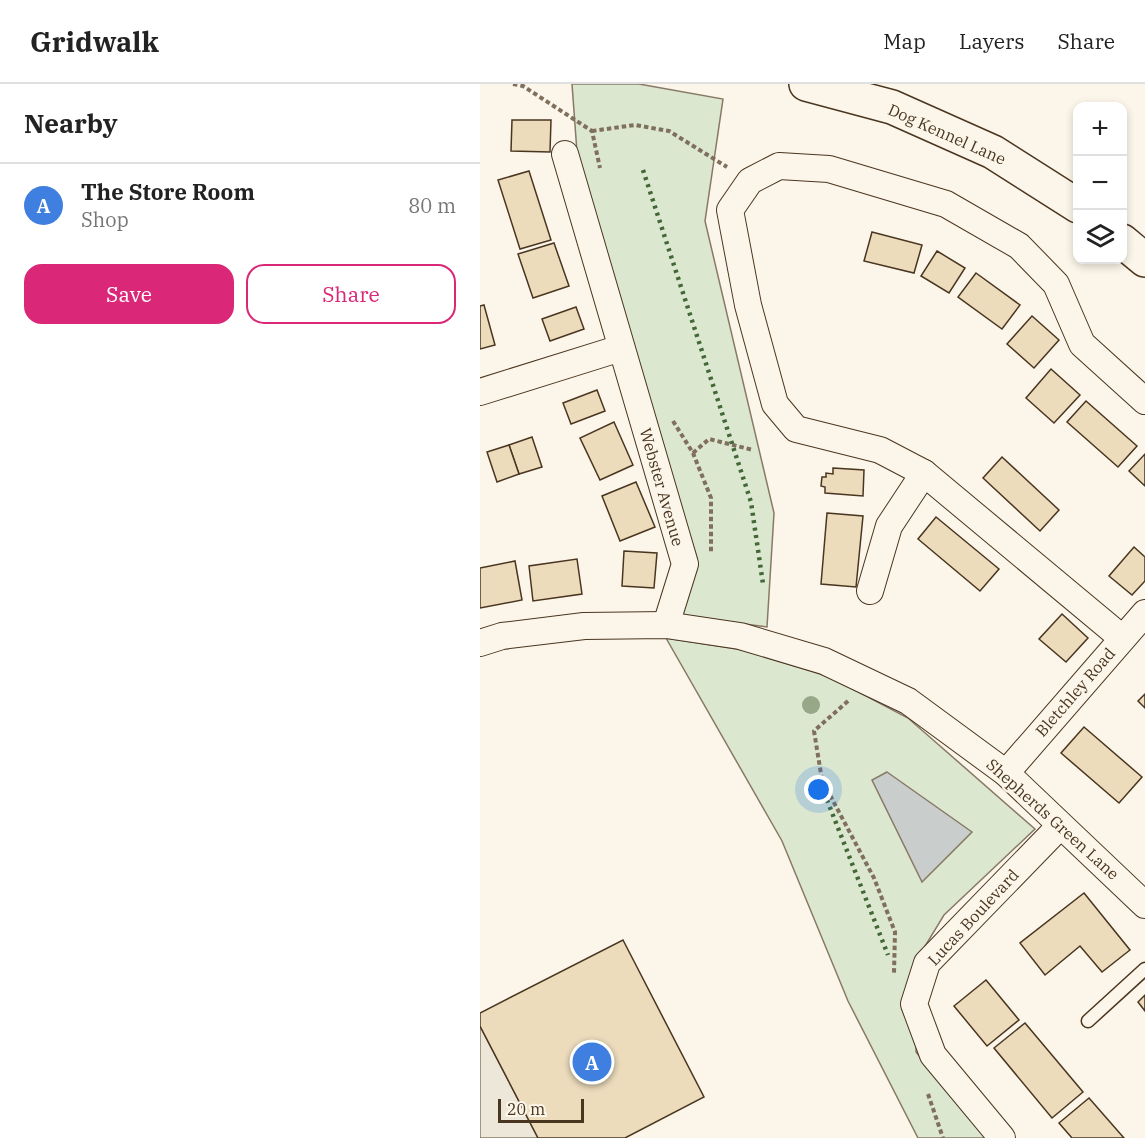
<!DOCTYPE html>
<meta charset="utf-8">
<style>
:root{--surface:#fff;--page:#f6f6f6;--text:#222;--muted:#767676;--line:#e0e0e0;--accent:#db2777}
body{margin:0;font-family:"IBM Plex Serif",serif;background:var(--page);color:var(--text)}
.controls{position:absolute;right:18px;top:18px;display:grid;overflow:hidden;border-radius:12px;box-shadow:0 3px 9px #0003}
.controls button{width:54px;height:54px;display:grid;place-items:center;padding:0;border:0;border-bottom:2px solid var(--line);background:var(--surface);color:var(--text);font:30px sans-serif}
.scale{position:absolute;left:18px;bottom:15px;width:86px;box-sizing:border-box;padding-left:6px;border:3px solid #4a3520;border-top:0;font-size:16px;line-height:21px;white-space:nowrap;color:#4a3520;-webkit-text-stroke:4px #fbf6e9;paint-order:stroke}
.you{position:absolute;left:339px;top:706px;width:21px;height:21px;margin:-15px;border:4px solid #fff;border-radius:50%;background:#1a73e8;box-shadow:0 0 0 9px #1a73e833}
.badge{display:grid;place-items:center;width:39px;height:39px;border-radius:50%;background:var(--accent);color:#fff;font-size:20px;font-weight:700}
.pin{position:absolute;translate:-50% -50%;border:3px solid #fff;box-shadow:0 2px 6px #0006}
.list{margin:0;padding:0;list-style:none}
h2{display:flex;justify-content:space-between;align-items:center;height:78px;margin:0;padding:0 24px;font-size:26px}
h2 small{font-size:20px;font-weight:400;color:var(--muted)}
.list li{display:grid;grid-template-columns:39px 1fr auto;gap:18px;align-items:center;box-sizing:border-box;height:84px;padding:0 24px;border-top:2px solid var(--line)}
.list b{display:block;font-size:22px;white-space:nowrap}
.list p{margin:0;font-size:20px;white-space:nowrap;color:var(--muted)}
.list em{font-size:20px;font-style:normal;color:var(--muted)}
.actions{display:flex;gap:12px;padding:18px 24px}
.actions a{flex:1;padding:14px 0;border:2px solid var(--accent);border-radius:18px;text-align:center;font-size:21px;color:var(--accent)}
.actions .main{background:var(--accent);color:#fff}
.icon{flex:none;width:33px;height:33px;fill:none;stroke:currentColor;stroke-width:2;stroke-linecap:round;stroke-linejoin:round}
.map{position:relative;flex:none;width:665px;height:1054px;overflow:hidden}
header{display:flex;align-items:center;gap:36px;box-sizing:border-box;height:84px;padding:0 30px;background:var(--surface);border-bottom:2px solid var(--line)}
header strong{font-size:28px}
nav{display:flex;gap:33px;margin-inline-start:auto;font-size:21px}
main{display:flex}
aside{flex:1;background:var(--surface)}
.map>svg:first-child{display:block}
</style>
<header>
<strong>Gridwalk</strong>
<nav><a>Map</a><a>Layers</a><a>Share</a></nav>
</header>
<main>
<aside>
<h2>Nearby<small></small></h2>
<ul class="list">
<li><span class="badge" style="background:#3f7fe0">A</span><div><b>The Store Room</b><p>Shop</p></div><em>80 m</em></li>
</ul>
<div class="actions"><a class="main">Save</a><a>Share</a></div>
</aside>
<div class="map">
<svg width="665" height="1054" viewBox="0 0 665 1054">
<rect width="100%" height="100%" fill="#fbf6e9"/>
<g fill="#dce7d0" stroke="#887966" stroke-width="1.5">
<path d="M92,0H159L243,15L225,137L294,429L287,543L202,532L217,474L156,279L97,68Z"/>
<path d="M186,554L263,566L350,593L428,634L555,745L464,831L439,872L436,968L506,1054H438L368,917L302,757Z"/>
</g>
<path fill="#ede7d9" stroke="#887966" stroke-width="1.5" d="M0,942L58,1054H0Z"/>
<path fill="#c9cecd" stroke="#887966" stroke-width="1.5" d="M407,688L492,748L442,798L392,696Z"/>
<g fill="#ecdcbc" stroke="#4a3520" stroke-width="1.5">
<path d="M32,36H71L70,68L31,67Z"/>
<path d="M49,87L71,156L40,165L18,96Z"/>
<path d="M392,148L442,161L434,189L384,177Z"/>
<path d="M74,159L89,202L53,214L38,170Z"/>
<path d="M457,167L485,184L469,209L441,192Z"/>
<path d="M496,189L540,221L522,245L478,213Z"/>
<path d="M4,221L15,261L0,265V222Z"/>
<path d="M96,223L104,245L70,257L62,235Z"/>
<path d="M552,232L579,256L554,284L527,260Z"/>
<path d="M571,285L600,311L574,339L546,314Z"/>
<path d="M117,306L125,327L91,340L83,319Z"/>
<path d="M606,317L657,362L638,383L587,338Z"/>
<path d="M134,338L153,381L120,396L100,354Z"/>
<path d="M52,353L62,383L39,390L29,361Z"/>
<path d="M29,361L39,390L17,398L7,368Z"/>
<path d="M665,370V402L649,387Z"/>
<path d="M522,373L579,426L560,447L503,394Z"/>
<path d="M353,384L384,386L383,412L345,409V403L341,402L342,393H346V389L353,390Z"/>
<path d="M156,398L175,443L140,457L122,412Z"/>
<path d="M347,429L383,432L376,503L341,500Z"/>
<path d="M456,433L519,485L500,507L438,455Z"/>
<path d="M654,463L665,473V497L652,511L629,492Z"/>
<path d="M144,467L177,469L174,504L142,502Z"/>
<path d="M97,475L102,510L53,517L49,482Z"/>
<path d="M35,477L42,516L0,524V484Z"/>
<path d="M582,530L608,554L586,578L559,555Z"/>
<path d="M665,610V624L658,617Z"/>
<path d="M604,643L662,693L639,719L581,669Z"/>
<path d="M604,809L650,866L622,888L600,862L565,891L540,859Z"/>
<path d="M143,856L224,1013L145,1054H58L0,942V929Z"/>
<path d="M506,896L539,936L507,962L474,922Z"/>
<path d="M665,911V927L658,918Z"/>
<path d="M545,939L603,1008L572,1034L514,964Z"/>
<path d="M609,1014L644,1054H592L579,1039Z"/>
</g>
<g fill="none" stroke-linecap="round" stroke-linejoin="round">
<g stroke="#4a3520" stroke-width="15">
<path id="lane" d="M608,937L665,885"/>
</g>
<g stroke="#4a3520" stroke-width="28">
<g id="street">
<path d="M85,70L205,480L186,541"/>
<path d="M0,308L141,264"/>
<path d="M390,507L409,442L444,389"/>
<path d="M642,554L444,389L400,366L316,345L295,320L268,221L250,126L270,97L299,82L349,85L466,120L539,162L576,200L602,260L665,317"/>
<path d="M0,559L22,552L104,542L186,541L260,552L344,577L428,617L526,689L665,821"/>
<path d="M526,689L665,529"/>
<path d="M522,1054L453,971L434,920L447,879L580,742"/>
</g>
</g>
<g stroke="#4a3520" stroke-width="36">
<g id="secondary">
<path d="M326,0L412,23L513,68L598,122"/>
<path d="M642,157L665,176"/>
</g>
</g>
<g stroke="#7f6f5c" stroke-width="4" stroke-dasharray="4.5 3" stroke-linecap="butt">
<path d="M33,0L43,2L112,47L120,84"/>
<path d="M112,47L155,41L189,47L247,83"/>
<path d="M193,337L213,369L231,414V468"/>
<path d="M213,369L229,355L273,366"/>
<path d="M368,617L334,647L342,696L394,794L415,848L414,889"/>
<path d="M448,1010L463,1054"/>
</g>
<use href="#lane" stroke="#fbf6e9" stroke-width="12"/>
<use href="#street" stroke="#fbf6e9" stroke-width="26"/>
<use href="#secondary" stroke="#fbf6e9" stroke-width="33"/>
<g stroke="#436837" stroke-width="4.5" stroke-dasharray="3 4.5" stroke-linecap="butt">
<path d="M163,86L271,418L283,500"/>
<path d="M347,716L408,871"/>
</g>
</g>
<circle fill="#96a887" cx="331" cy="621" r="9"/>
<g text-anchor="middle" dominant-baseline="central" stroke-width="4.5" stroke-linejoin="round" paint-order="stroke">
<g font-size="16" fill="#4a3520" stroke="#fbf6e9">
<text transform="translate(467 50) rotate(24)">Dog Kennel Lane</text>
<text transform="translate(182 403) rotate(74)">Webster Avenue</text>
<text transform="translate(595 608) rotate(-49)">Bletchley Road</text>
<text transform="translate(573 735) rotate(42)">Shepherds Green Lane</text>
<text transform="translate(493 833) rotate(-47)">Lucas Boulevard</text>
</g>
</g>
</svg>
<div class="controls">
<button>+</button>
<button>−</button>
<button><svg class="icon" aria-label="layers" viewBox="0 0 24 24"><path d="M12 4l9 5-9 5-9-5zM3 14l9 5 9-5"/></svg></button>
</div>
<div class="scale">20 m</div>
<div class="you"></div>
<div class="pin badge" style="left:112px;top:978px;background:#3f7fe0">A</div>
</div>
</main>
